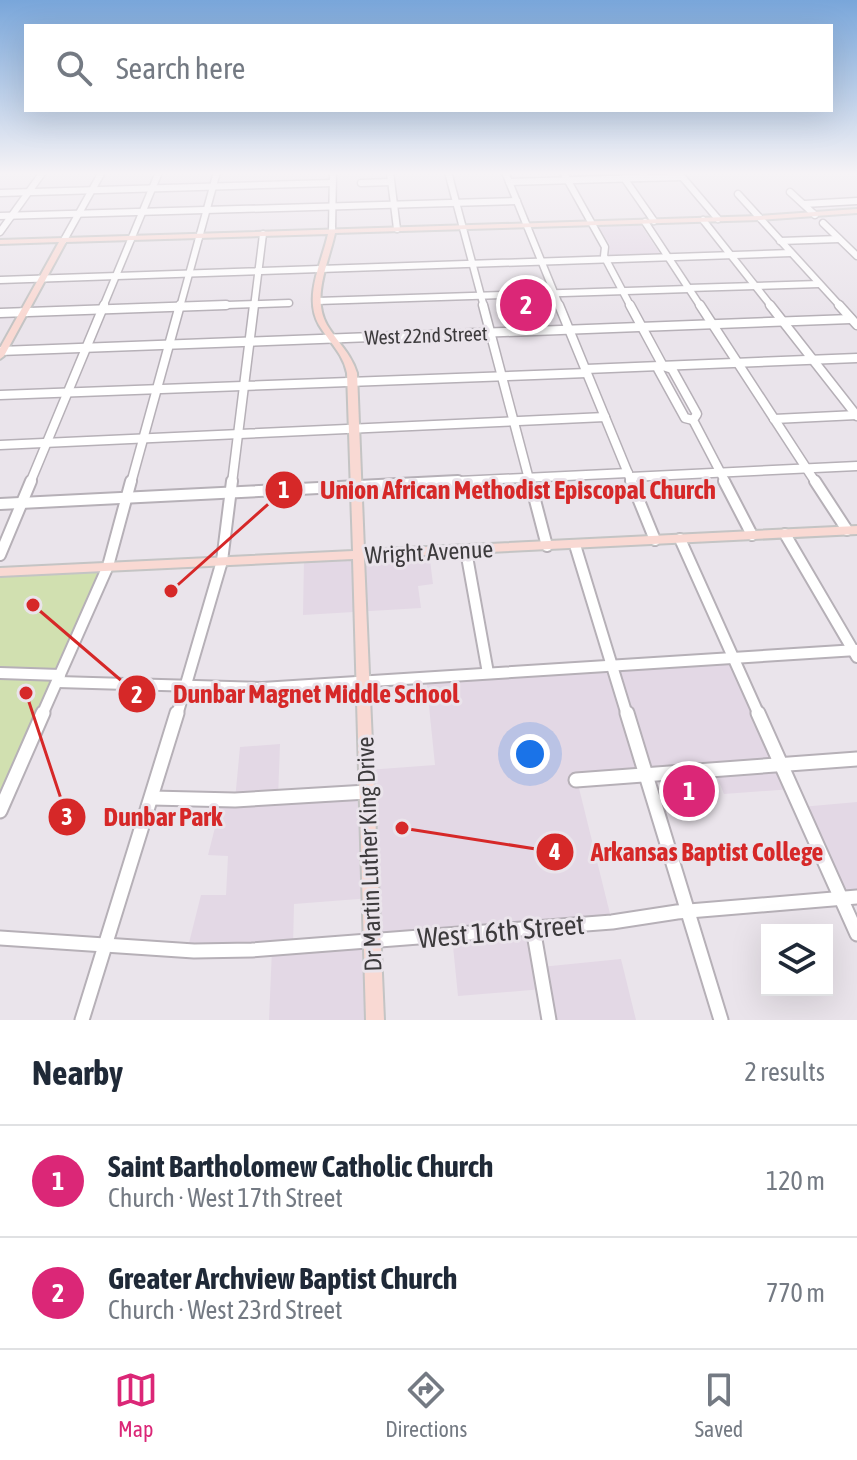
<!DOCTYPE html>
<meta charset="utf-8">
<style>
:root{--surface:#fff;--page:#f2f2f3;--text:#1f2937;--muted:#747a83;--line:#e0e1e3;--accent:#db2777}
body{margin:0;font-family:"Asap Condensed",sans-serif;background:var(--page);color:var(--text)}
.controls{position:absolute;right:24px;bottom:24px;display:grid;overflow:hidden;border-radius:0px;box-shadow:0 8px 32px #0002}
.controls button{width:72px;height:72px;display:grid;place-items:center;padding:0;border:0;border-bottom:2px solid var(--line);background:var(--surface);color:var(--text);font:40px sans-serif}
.you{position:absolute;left:530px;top:754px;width:28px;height:28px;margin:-20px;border:6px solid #fff;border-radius:50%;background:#1a73e8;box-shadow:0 0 0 12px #1a73e833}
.badge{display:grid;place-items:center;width:52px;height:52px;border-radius:50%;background:var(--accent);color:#fff;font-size:26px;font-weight:700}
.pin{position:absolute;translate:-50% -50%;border:4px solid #fff;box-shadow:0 2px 8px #0006}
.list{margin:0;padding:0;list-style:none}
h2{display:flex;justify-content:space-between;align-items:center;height:104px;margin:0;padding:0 32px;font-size:34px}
h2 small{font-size:26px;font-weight:400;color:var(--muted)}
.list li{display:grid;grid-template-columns:52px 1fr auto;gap:24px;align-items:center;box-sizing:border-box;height:112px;padding:0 32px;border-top:2px solid var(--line)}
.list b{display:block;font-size:30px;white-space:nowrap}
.list p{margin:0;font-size:26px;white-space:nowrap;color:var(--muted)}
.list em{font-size:26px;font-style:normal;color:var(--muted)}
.icon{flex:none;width:44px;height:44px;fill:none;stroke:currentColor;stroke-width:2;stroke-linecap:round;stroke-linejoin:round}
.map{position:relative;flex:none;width:857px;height:1020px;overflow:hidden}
.search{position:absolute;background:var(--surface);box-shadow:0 8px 32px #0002;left:24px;right:24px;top:24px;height:88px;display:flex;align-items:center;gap:20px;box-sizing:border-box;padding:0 28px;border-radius:0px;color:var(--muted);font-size:30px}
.sheet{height:328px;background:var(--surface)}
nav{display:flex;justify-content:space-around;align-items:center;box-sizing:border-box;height:112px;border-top:2px solid var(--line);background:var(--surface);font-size:22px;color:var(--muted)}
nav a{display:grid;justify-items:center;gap:4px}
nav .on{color:var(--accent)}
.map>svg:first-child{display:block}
</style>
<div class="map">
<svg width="857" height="1020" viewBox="0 0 857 1020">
<rect width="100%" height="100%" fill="#eae4eb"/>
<g fill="#e3d8e5" fill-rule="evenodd">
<path d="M641,225L662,257L609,258L610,245L598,226Z"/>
<path d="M429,552L433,584L418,586L421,608L303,615L304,558Z"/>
<path d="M735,658L793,789L724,794L714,770L577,780L612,922L534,928L541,967L621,959L636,1020H549L543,989L458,996L452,936L373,942L375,1020H269L272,949L187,951L201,895H226L228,856L208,855L222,800H235L240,747L280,744L278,798L367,792V770L435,765L426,677ZM371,898L372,942L293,947L294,904Z"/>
<path d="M857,802V897L841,899L801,807Z"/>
</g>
<path fill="#d1e0b0" d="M108,566L0,811V573Z"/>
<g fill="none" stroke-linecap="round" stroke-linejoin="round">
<g stroke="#b6b0b7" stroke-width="9">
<g id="minor-far3">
<path d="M390,172L397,229"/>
<path d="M448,172L484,307"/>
<path d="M505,172L560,307"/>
<path d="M563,172L605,247L604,256L631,307"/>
<path d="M678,172L718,219"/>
<path d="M624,178L654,221"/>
<path d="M641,178L682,177"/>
<path d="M509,182L641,178L646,172"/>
<path d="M361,183L391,182"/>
<path d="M790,192L815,215"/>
<path d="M0,193L332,183"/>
<path d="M738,194L841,307"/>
<path d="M804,204L857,201"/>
<path d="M0,216L517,201"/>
<path d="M703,220L772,307"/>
<path d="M645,222L701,307"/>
<path d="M823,223L857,256"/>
<path d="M332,231L333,172"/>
<path d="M0,232L43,172"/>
<path d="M64,240L102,172"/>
<path d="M780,241L839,239"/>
<path d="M0,280L791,253"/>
<path d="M688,288L819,284"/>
<path d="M317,301L689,289"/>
<path d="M103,307L159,172"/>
<path d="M168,307L289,303"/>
<path d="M180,307L217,172"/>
<path d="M254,307L263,234"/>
</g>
</g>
<g stroke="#b6b0b7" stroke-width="11">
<g id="minor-far2">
<path d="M483,305L530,483"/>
<path d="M559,305L632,483"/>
<path d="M630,305L663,366L672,369L697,414L693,420L726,483"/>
<path d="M700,305L816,483"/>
<path d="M770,305L857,416"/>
<path d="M839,305L857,325"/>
<path d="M0,313L226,305"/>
<path d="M0,351L851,319"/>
<path d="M663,366L658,369L685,418L693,420"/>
<path d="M586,369L857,358"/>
<path d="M0,395L587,373"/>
<path d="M774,419L857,415"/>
<path d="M0,445L605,417"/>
<path d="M630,477L857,466"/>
<path d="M30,483L104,305"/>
<path d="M131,483L180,305"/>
<path d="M232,483L254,305"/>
<path d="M417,483L628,473"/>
</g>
</g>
<g stroke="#b6b0b7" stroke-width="14">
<g id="minor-far1">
<path d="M530,481L547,546"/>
<path d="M631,481L655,540"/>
<path d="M724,481L752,535"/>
<path d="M815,481L847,530"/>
<path d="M0,504L458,481"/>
<path d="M785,534L857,657"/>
<path d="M680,539L759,715"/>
<path d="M575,545L627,715"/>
<path d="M466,551L488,673"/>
<path d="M0,555L31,481"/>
<path d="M0,673L60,675"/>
<path d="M58,682L262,688L857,650"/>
<path d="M42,715L108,566L131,481"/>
<path d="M177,715L222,561L232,481"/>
</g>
</g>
<g stroke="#b6b0b7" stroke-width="17">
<g id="minor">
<path d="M627,713L721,1020"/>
<path d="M758,713L857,934"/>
<path d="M576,780L857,759"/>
<path d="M152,798L235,800L367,792"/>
<path d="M0,811L43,713"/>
<path d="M533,928L549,1020"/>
<path d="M0,938L194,951L252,950L612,922L677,912L857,897"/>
<path d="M82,1020L177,713"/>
</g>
</g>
<g stroke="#c4c4c4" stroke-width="4">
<path id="major" d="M857,209V213L759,220L335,233C329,262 311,297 327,325C337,342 351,353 357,373L364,550L857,526V534L364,558L384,1020H366L353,559L0,576V568L353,551L347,373C343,353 329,342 319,325C303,297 322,262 328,234L66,242L4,356L0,359V348L59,242L0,244V240L759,216Z"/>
</g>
<use href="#minor-far3" stroke="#fff" stroke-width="6"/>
<use href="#minor-far2" stroke="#fff" stroke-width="8"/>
<use href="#minor-far1" stroke="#fff" stroke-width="10"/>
<use href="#minor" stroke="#fff" stroke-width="13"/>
<use href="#major" fill="#f9d9d3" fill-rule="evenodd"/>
</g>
<linearGradient id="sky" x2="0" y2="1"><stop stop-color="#79a6da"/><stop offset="0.55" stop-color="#f6f3f6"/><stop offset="1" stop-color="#f6f3f6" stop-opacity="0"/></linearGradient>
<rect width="857" height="315" fill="url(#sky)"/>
<g text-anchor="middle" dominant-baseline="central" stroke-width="6" stroke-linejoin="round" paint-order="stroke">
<g font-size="20" fill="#3c3a3c" stroke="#eae4eb">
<text transform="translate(426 335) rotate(-2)">West 22nd Street</text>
</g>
<g font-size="24" fill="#3c3a3c" stroke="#eae4eb">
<text transform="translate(429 552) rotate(-3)">Wright Avenue</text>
<text transform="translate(369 854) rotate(-92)">Dr Martin Luther King Drive</text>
</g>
<g font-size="28" fill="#3c3a3c" stroke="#eae4eb">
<text transform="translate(501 931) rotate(-5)">West 16th Street</text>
</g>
</g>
<path fill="none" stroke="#d62828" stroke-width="3" d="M171 591L284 490M33 605L137 694M26 693L67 817M402 828L555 852"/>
<g fill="#d62828" stroke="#eae4eb" stroke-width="3">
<circle cx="171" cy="591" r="8"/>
<circle cx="33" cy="605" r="8"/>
<circle cx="26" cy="693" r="8"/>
<circle cx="402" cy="828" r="8"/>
<circle cx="284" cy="490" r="20"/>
<circle cx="137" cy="694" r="20"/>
<circle cx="67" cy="817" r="20"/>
<circle cx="555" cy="852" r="20"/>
</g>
<g font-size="24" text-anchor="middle" font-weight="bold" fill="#fff">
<text x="284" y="498">1</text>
<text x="137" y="703">2</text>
<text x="67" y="825">3</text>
<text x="555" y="860">4</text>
</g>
<g font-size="26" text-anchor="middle" font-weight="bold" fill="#d62828" stroke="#eae4eb" stroke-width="6" stroke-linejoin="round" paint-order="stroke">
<text x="518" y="499">Union African Methodist Episcopal Church</text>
<text x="316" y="703">Dunbar Magnet Middle School</text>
<text x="163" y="826">Dunbar Park</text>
<text x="707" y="861">Arkansas Baptist College</text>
</g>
</svg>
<div class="controls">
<button><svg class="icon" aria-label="layers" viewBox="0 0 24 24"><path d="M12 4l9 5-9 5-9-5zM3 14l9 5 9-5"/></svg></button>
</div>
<div class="you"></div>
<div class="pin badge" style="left:689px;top:791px">1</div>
<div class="pin badge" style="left:526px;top:305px">2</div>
<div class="search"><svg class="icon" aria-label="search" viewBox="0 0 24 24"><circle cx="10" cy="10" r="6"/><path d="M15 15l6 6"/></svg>Search here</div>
</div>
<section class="sheet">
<h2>Nearby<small>2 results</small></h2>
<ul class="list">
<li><span class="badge">1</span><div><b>Saint Bartholomew Catholic Church</b><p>Church · West 17th Street</p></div><em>120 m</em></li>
<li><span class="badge">2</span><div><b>Greater Archview Baptist Church</b><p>Church · West 23rd Street</p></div><em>770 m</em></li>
</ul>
</section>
<nav>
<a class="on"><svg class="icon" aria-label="map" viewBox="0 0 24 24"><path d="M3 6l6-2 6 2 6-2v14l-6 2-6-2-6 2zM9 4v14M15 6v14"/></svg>Map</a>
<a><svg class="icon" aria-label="directions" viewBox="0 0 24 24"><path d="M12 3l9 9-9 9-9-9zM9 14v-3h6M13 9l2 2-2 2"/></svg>Directions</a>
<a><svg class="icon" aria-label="saved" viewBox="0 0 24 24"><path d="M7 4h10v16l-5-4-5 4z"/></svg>Saved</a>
</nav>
